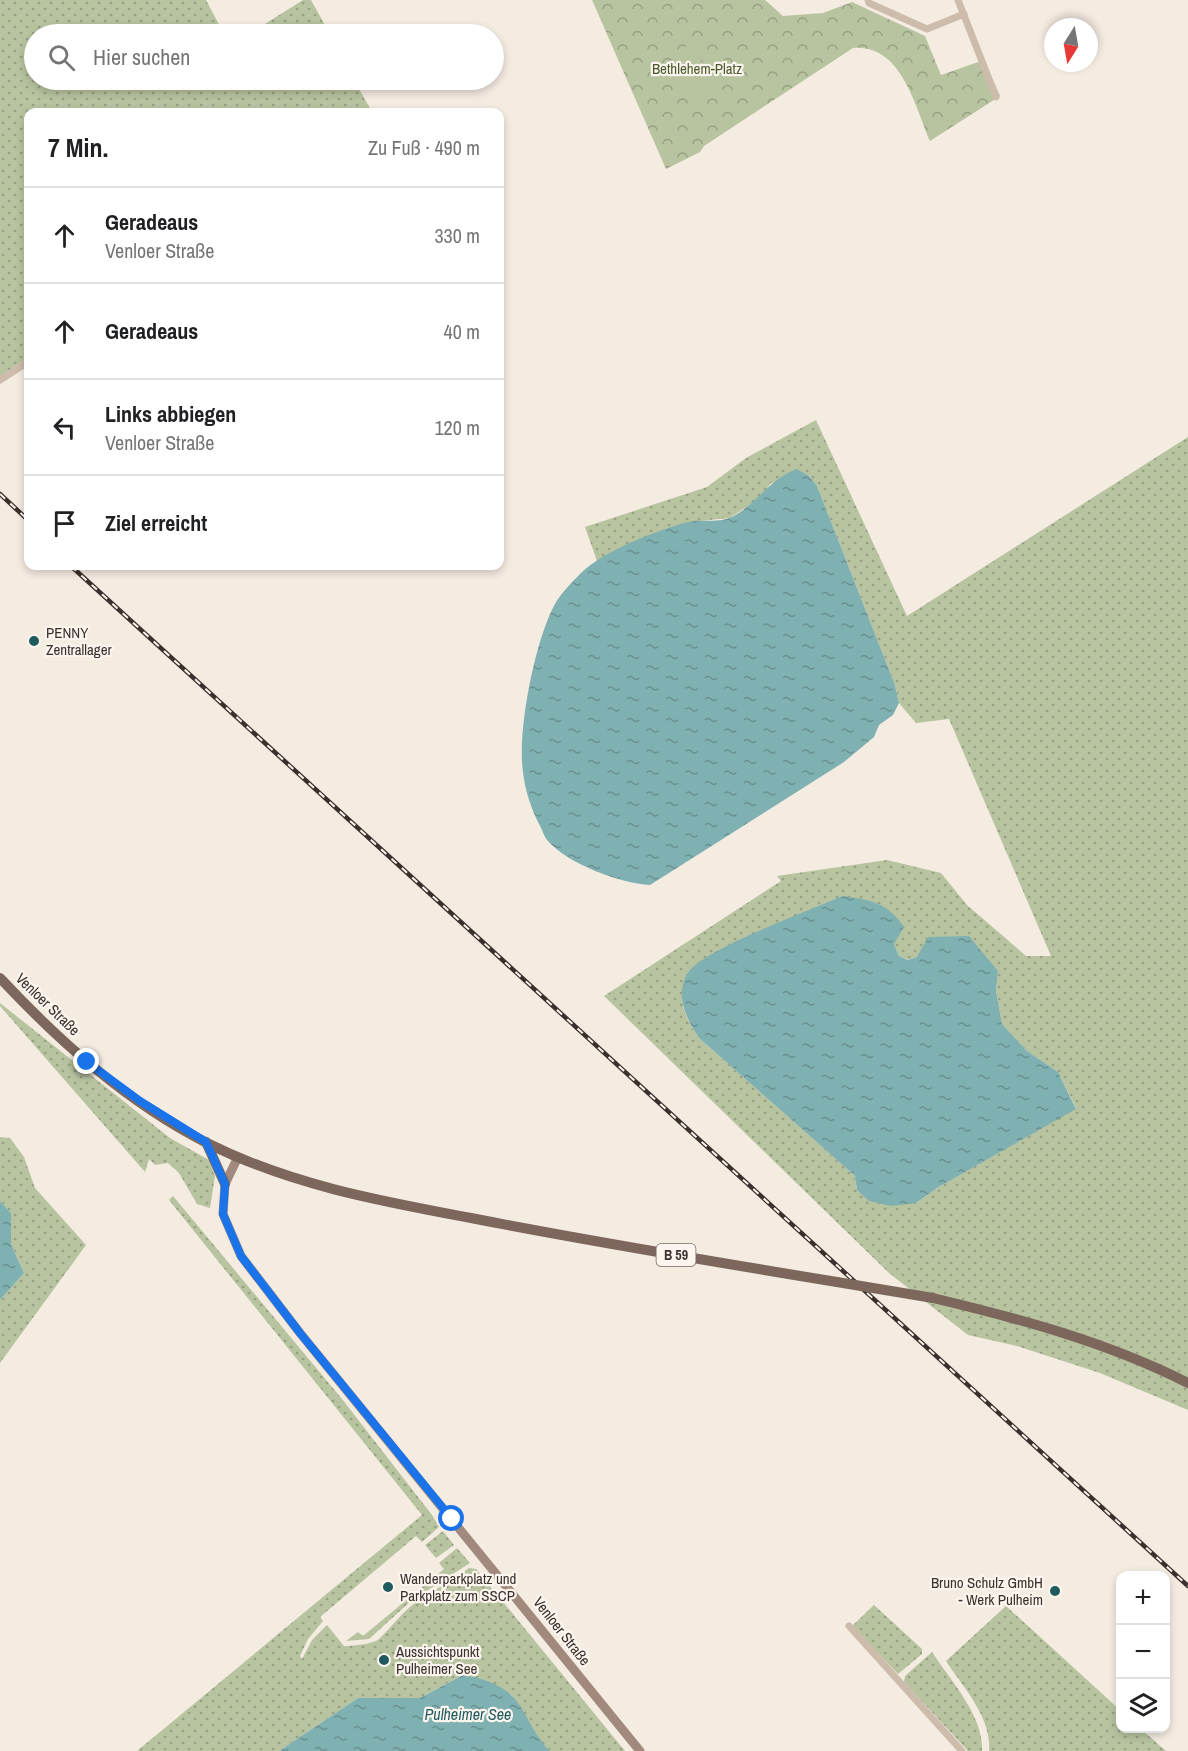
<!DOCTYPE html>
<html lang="de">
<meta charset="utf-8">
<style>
:root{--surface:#fff;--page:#f6f6f6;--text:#202124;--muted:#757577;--line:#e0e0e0}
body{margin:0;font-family:"Archivo Narrow",sans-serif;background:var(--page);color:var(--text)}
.controls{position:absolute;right:18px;bottom:18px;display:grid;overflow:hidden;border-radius:12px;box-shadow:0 3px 9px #0003}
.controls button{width:54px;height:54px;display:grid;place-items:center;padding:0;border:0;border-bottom:2px solid var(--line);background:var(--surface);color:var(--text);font:30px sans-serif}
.compass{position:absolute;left:1044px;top:18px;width:54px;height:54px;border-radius:50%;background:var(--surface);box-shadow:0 3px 9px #0003;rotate:191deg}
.stop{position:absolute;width:18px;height:18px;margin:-14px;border:4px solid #1a73e8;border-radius:50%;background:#fff}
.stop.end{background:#1a73e8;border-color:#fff;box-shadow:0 2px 6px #0008}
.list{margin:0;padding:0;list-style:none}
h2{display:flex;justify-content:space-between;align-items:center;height:78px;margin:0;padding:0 24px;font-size:26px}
h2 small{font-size:20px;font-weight:400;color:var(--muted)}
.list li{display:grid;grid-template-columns:39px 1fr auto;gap:18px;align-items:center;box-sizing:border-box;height:96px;padding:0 24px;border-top:2px solid var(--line)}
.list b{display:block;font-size:22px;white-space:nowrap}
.list p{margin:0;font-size:20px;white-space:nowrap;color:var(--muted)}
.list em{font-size:20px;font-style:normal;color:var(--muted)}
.icon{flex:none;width:33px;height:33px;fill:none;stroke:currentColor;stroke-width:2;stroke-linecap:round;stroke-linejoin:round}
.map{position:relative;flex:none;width:1188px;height:1751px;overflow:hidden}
.search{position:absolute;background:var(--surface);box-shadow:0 3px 9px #0003;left:24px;top:24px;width:480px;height:66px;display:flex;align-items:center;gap:15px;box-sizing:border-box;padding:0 21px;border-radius:33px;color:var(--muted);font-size:22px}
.panel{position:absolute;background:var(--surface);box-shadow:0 3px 9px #0003;left:24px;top:108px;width:480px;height:462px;border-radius:12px}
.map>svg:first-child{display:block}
</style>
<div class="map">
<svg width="1188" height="1751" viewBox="0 0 1188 1751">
<defs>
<pattern id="grass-dots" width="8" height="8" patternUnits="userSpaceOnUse" patternTransform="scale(1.5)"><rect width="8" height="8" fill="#b8c4a0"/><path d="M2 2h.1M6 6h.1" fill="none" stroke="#97a083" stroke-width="1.8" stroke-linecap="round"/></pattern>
<pattern id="park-crowns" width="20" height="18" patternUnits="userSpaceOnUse" patternTransform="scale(1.5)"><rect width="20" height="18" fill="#b8c4a0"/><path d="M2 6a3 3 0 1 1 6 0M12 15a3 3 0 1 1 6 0" fill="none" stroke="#97a083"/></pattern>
<pattern id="water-ripples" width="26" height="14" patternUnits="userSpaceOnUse" patternTransform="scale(1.5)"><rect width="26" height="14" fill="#7fb0b2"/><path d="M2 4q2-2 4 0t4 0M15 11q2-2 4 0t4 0" fill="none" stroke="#699091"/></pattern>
</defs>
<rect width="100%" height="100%" fill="#f4ebe1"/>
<g fill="url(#grass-dots)" fill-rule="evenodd">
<path d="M0,0H206L224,34H34V80H354L372,112H28V358L0,376Z"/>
<path d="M303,0H311L330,34H249Z"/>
<path d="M816,420L907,616L1188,437V1410L1100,1373L1017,1346L968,1335L889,1273L604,996L781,881L777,876L887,860L941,873L967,905L1026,956H1051L949,719L916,723L899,703L895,685L817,486L809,476L771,483L761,497L730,518L689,522L634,542L597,561L585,527L707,487L746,458ZM842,896L894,944L899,956L909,960L917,957L998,971L996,991L1002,1024L1027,1051L1058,1072L1076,1108L937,1188L916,1203L857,1190L855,1176L699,1038C683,1015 677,999 688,972Z"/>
<path d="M0,1003L170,1138L209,1160L215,1176L210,1208L197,1204L179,1173L168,1163L155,1165L149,1159L145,1172L0,1006Z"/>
<path d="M0,1137L10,1138L24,1157L35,1188L86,1245L0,1363V1300L24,1273L11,1244V1213L0,1201Z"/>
<path d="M173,1196L342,1399L432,1515L439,1527L422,1542L416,1536L320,1617L323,1621L308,1639L300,1656L302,1659L312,1640L327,1625L344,1646C352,1646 373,1644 379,1639C390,1629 399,1616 411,1606C429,1592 451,1582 469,1568L476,1569L625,1751H550L537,1739L512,1695L463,1675L420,1698H358L279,1751H137L422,1515L169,1200Z"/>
<path d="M443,1531L454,1545L436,1558L425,1545Z"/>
<path d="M457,1548L470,1563L411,1601L369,1639L346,1641L358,1632L363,1636L444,1569L439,1563Z"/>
<path d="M874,1605L922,1649V1654L898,1674L852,1626Z"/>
<path d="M1006,1606L1120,1710V1728L1141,1729L1166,1751H989C992,1718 963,1687 946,1661Z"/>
<path d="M932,1652C950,1680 984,1716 982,1751H968L904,1682L905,1676Z"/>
</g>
<path fill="url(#park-crowns)" d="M592,0H765L783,16L823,13L852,2L925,36L941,75L984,60L1000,96L930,141C915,107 902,44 853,48L704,146L700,152L666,169Z"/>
<path fill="#b8c4a0" d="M694,43L712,87L689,97L670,53Z"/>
<g fill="url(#water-ripples)">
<path d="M797,469L809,476L817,486L895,685L899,703L893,715L879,725L874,737L844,762L650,885C619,883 568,864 547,840C544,836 542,829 539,824C531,808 525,790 523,772C517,731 535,640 555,604C561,593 573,581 581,573C605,550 656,531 688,522C701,519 720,523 732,517C758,503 770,478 797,469Z"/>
<path d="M842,896C871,900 887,902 904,927L894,944L899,956L908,960L917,957L928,937L969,936L998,971L996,991L1002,1024L1027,1051L1058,1072L1076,1109L937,1188L916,1203L891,1206L869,1201L857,1190L855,1176L699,1038C686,1019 675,996 687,974C700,950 812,910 842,896Z"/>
<path d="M0,1201L11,1213V1244L24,1273L0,1300Z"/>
<path d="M463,1675C480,1678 496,1682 510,1694C524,1705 532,1734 550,1751H279L358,1698H420Z"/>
</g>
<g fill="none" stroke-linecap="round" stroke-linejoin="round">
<g stroke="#cdbbac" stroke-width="7">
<path d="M868,0L869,3L927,29L964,14"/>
<path d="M958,0L996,97"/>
<path d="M0,380L28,362"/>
<path d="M849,1626L962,1751"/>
</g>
<path stroke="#a18a7d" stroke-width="9" d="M238,1157L225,1184L223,1214L241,1256L300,1333L640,1751"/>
<g stroke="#7d675c" stroke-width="10">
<path d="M0,978C60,1042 128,1103 207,1143C291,1185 380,1201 471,1218C593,1242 715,1262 837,1282"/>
<path d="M206,1142L225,1184"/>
<path d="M933,1298C1021,1319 1107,1342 1188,1383"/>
</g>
<g stroke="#3b302b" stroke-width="4.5">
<g id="rail">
<path d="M0,494L28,520"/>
<path d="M71,566L1188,1586"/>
</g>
</g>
<use href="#rail" stroke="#fbf5ee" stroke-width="2" stroke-dasharray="7" stroke-linecap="butt"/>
<path stroke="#7d675c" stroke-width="10" d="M837,1282L933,1298"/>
</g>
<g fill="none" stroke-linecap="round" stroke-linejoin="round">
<path stroke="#1a73e8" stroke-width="8" d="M87,1062L140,1101L206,1142L225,1184L223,1214L241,1256L300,1333L452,1519"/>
</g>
<g fill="#1f5a5e" stroke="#fbf5ee" stroke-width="2">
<circle cx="34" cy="641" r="6"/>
<circle cx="388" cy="1587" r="6"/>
<circle cx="1055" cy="1591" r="6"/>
<circle cx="384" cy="1660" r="6"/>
</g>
<g text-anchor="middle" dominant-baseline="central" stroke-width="4.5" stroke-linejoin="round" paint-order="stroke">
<rect fill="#fbf5ee" stroke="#756b66" stroke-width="1.5" x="656.5" y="1244" width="39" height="22" rx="4.5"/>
<g font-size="14" font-weight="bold" fill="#3b302b">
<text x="676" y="1255">B 59</text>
</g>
<g font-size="15" fill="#4a5a2e" stroke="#fbf5ee">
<text x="697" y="68">Bethlehem-Platz</text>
</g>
<g font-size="15" fill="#3b302b" stroke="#fbf5ee" text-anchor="start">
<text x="46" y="632">PENNY<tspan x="46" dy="17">Zentrallager</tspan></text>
<text x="400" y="1578">Wanderparkplatz und<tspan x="400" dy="17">Parkplatz zum SSCP</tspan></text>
<text x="1043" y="1582" text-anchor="end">Bruno Schulz GmbH<tspan x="1043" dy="17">- Werk Pulheim</tspan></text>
<text x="396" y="1651">Aussichtspunkt<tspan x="396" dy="17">Pulheimer See</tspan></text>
</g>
<g font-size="15" fill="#3b302b" stroke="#fbf5ee">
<text transform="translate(48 1004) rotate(44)">Venloer Straße</text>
<text transform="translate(562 1631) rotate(52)">Venloer Straße</text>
</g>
<g font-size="16" font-style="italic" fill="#1f5a5e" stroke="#fbf5ee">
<text x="468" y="1714">Pulheimer See</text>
</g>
</g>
</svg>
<div class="controls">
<button>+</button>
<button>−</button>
<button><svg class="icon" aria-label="layers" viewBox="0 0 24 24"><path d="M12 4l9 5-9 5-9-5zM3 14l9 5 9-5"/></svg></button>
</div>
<svg class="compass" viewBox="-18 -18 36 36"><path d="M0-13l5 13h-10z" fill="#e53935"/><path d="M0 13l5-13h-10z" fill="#757577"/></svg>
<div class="stop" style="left:452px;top:1519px"></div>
<div class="stop end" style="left:87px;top:1062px"></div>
<div class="search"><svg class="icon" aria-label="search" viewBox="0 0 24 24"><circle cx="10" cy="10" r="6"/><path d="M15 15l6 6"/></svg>Hier suchen</div>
<section class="panel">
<h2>7 Min.<small>Zu Fuß · 490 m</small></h2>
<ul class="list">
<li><svg class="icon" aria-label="ahead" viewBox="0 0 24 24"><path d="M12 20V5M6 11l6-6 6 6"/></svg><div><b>Geradeaus</b><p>Venloer Straße</p></div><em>330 m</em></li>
<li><svg class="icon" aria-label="ahead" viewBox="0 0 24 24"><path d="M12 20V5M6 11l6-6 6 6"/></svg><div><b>Geradeaus</b></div><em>40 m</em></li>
<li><svg class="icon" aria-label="left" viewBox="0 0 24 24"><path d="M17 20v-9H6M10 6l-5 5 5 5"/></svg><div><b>Links abbiegen</b><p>Venloer Straße</p></div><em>120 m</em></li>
<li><svg class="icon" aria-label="arrive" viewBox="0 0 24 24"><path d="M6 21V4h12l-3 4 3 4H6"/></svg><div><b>Ziel erreicht</b></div></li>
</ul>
</section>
</div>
